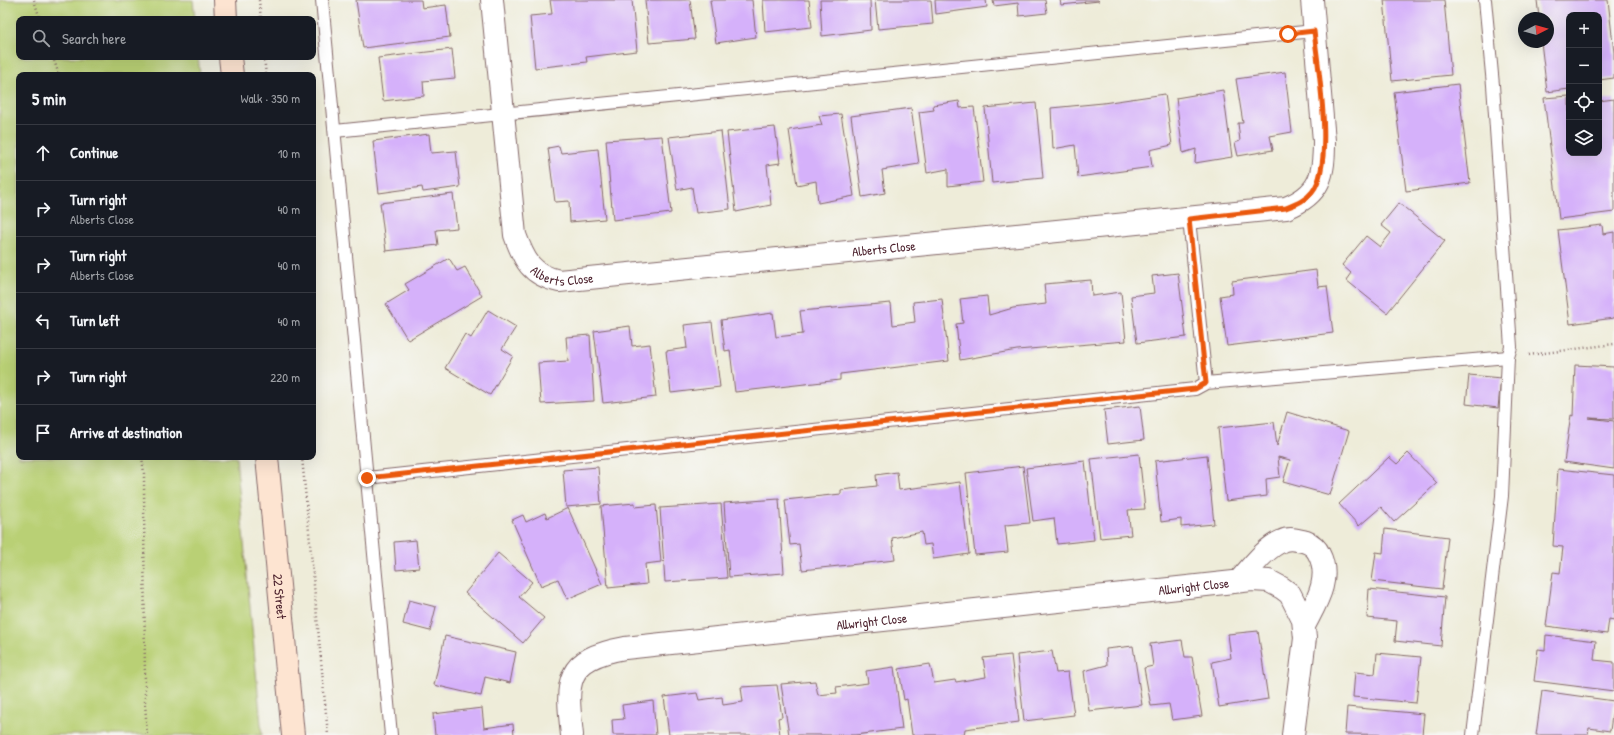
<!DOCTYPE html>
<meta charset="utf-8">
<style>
:root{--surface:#171b24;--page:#242831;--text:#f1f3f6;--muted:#9ea1a6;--line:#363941}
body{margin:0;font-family:"Patrick Hand",sans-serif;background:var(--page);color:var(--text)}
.controls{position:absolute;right:12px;top:12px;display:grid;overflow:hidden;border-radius:8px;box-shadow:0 4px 16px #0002}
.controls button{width:36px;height:36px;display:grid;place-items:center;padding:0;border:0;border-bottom:1px solid var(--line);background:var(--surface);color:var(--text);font:20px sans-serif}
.compass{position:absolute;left:1518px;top:12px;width:36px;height:36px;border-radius:50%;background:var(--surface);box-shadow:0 4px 16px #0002;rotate:84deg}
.stop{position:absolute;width:12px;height:12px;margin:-9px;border:3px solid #ea580c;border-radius:50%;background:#fff}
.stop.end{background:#ea580c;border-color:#fff;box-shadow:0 1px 4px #0008}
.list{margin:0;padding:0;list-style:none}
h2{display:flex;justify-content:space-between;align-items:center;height:52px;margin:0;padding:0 16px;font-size:17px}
h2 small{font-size:13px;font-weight:400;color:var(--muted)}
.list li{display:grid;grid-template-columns:26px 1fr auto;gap:12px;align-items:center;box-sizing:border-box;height:56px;padding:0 16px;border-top:1px solid var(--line)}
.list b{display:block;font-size:15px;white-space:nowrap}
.list p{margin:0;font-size:13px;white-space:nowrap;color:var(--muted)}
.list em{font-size:13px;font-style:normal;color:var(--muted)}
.icon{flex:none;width:22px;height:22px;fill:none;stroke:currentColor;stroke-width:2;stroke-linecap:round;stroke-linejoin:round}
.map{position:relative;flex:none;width:1614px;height:735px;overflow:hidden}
.search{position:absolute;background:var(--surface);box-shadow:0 4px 16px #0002;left:16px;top:16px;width:300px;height:44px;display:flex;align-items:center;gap:10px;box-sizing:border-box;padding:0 14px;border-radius:8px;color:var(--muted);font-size:15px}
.panel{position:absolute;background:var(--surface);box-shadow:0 4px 16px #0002;left:16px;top:72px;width:300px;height:388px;border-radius:8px}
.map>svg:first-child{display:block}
</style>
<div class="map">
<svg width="1614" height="735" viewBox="0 0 1614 735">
<rect width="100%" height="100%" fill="#f6f6f2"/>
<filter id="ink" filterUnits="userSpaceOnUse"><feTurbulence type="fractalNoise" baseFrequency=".025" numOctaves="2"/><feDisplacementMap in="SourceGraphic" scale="8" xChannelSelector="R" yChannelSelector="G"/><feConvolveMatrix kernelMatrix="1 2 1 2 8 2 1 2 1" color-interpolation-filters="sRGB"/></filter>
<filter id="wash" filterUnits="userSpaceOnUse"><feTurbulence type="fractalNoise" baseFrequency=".012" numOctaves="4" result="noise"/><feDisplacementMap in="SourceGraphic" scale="16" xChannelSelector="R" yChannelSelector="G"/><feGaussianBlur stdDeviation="0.9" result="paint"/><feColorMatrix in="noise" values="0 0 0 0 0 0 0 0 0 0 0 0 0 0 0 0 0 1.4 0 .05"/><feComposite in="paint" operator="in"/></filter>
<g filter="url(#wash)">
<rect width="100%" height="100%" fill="#eeecd9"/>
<path fill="#b9d075" stroke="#827850" d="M0,0H193L195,19H19V57H198L200,75H19V457H236L262,735H0Z"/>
<g id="blocks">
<g fill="#d5b1fa">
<path d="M356,0H421L422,8L446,5L450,37L363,48Z"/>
<path d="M550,0H632L637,51L586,57L587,62L535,68L530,16L552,14Z"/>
<path d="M645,0H690L695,39L649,43Z"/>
<path d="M710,0H752L756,37L716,43Z"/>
<path d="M763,0H809L812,27L765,32Z"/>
<path d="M820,0H870L871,30L822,36Z"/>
<path d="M875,0H931L933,24L878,29Z"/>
<path d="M935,0H986L987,7L936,14Z"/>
<path d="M993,0H1045L1047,13L1019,16L1018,3L994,6Z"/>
<path d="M1060,0H1098L1099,1L1061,5Z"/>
<path d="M1384,0H1444L1451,75L1392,81Z"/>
<path d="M1537,0H1608L1614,53V78L1599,80V15H1569V89L1547,92L1541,42H1548V18H1539Z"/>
<path d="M452,49L455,78L423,81L424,96L383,101L378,58Z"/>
<path d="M1285,72L1292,132L1270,136L1273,150L1238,156L1235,143L1240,141L1238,123H1243L1236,79Z"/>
<path d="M1458,84L1470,183L1406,191L1394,92Z"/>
<path d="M1223,90L1232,157L1195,163L1196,149L1183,153L1176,98Z"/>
<path d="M1165,94L1172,145L1150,150L1152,167L1078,177L1075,145L1053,149L1051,108L1103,103Z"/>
<path d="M1569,96V153H1599V101L1614,99V212L1559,219L1544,98Z"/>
<path d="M959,101L960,108L974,107L983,182L948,186V169L927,173L919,112L934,110L933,105Z"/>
<path d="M1036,103L1043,178L992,183L985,108Z"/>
<path d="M911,108L919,164L882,170L885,193L862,197L851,116Z"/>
<path d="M841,114L854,196L818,203L816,181L797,185L789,130L822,125L819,116Z"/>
<path d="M775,127L780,163L767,165L771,205L736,212L727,132Z"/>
<path d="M721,131L730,209L696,213L692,187L677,190L669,137Z"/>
<path d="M429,134L431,153L456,151L460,187L423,192L422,187L379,193L373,141Z"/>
<path d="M662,136L671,213L613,220L606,140Z"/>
<path d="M559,146L561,153L598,149L605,219L570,222L569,201L555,202L548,148Z"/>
<path d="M453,194L457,228L436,230L438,245L386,251L380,203Z"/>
<path d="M1399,203L1445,241L1387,313L1346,280L1351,273L1342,265L1366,236L1380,247L1391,233L1381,225Z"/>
<path d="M1602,225L1603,234L1614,232V318L1570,324L1558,230Z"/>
<path d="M449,258L457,271L465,267L482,296L408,340L386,304L409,290L405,284Z"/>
<path d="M1316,270L1318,287L1327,286L1333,333L1227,346L1220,296L1233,294L1232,281Z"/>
<path d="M1178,273L1186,337L1137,343L1131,296L1154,293L1152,276Z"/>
<path d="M1091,280L1092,296L1121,292L1126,341L1017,350L960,360L956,324L963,323L960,299L987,296L989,315L1013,308L1046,304L1044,284Z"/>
<path d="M942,299L949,361L840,374V380L735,392L730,350L725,351L721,320L773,313L776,337L803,334L800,311L891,303L893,325L915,322L913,302Z"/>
<path d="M488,310L516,327L502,349L513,356L490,395L445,368L465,334L471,338Z"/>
<path d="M712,322L720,387L671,393L666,351L687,348L684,325Z"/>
<path d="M630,326L632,346L650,344L656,397L603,403L594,331Z"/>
<path d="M590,335L594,401L541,404L538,363L568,361L566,337Z"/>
<path d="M1575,365L1614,367V419L1589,418L1614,421V469L1564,462L1571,415L1573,416Z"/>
<path d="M1469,375L1501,378L1498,408L1466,404Z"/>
<path d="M1140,406L1144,440L1108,444L1104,410Z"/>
<path d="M1287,412L1349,431L1330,495L1283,482L1290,460L1278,457L1280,477L1266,479L1267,496L1226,501L1218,428L1274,422L1277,446Z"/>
<path d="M1408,453L1437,483L1394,522L1381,507L1359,526L1339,504L1389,457L1397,464Z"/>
<path d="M1139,454L1145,509L1128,510L1131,535L1100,538L1091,459Z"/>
<path d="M1207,455L1214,524L1181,527V519L1161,522L1155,461Z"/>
<path d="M1085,461L1094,540L1057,544L1054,518L1033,521L1026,468Z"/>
<path d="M1023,466L1030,523L1005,525L1008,552L975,555L966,473Z"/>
<path d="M598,467L601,504L566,507L563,470Z"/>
<path d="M1558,469L1614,475V620L1609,619L1607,634L1546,626L1553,572L1560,573L1563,547L1553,546Z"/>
<path d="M897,472L899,490L960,482L969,554L933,559L931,544L924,545L922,532L892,538L895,560L802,570L799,544L790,545L785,500L841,494V490L877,486L876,475Z"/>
<path d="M779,499L784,573L729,577L724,503Z"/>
<path d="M635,503V507L656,505L661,562L645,564L647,584L608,588L601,506Z"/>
<path d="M721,504L727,578L665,582L660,508Z"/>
<path d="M568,508L602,584L567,599L558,579L541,586L512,520L523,515L526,522L545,513L547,518Z"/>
<path d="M1385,529L1448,537L1442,589L1372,581L1376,552L1383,553Z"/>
<path d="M416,540L419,568L396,570L394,542Z"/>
<path d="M498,553L532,582L519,597L544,618L523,643L465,593Z"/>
<path d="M1369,589L1445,597L1441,646L1395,641L1397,621L1367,618Z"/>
<path d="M409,600L436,607L430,631L403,624Z"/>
<path d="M1258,631L1268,699L1219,707L1212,662L1231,658L1228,634Z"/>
<path d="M1546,635L1596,641L1594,660L1614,662V691L1534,681L1538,649L1545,650Z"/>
<path d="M445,636L516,652L510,683L485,677L481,696L434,685Z"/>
<path d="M1182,640L1185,657H1192L1202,716L1172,720L1169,704L1151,706L1144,668L1153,666L1150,644Z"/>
<path d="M1133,646L1142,705L1089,711L1084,671L1107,665L1106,649Z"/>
<path d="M1052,651L1056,673L1068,672L1074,715L1024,721L1017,655Z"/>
<path d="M1377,653L1421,657L1416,703L1353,697L1355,672L1375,674Z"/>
<path d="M1011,655L1019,722L965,729L964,735H912L907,699L904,700L899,669L930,664L934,683L955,680L956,682L986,677L983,658Z"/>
<path d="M894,667L902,729L855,735H789L781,684L815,681L818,695L837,693L836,687L868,683L866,671Z"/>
<path d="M777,685L782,717L778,718L780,735H669L664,697L697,693L699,700L722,697L723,705L743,702L741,687Z"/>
<path d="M1542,691L1614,701L1610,731L1589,728L1588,735H1536Z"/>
<path d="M653,701L656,735H613L612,720L624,719L622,705Z"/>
<path d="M1347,707L1424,714L1422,735L1345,734Z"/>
<path d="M482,708L484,728L513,724L514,735H435L433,714Z"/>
</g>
</g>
</g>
<g filter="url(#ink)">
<use href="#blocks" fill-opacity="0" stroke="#836768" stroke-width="1"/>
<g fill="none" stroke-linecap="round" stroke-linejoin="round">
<g stroke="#836768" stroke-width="14">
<g id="lane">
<path d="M322,0L391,735"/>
<path d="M335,131L1314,31"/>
<path d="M1189,219L1206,383"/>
<path d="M367,478L1195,389L1206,383L1508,357"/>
<path d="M1473,735L1502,496L1508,357L1511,347L1493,85L1485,0"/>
</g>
</g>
<g stroke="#836768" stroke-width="24">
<g id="street">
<path id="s1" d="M492,0L515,235C524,260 531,275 559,281L1286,208C1321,194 1324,175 1324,141L1312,0"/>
<path d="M1239,581C1251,568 1265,548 1282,541C1290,537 1298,540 1306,542C1312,544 1317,549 1319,554C1332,579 1315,604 1304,626"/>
<path id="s2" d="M572,735C566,681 564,659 625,648L1252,580L1269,581L1282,588L1290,594L1303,620L1305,638L1293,735"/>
</g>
</g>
<g stroke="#836768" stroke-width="24">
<g id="secondary">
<path d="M225,0L226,19"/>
<path d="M230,57L232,75"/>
<path id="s3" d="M267,457L293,735"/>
</g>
</g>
<g stroke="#836768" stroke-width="2.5" stroke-dasharray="1 3" stroke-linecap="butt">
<path d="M34,0L40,19"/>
<path d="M259,0L261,19"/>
<path d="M53,57L59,75"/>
<path d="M264,57L266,75"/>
<path d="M1529,355L1614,344"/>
<path d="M142,457L144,473L145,701L147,735"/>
<path d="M302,457L328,735"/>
</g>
<use href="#lane" stroke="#fff" stroke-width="12"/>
<use href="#street" stroke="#fff" stroke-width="22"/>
<use href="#secondary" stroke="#fde4d1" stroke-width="22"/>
</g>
</g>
<g fill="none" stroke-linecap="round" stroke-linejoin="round" filter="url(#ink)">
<path stroke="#ea580c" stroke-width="5" d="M367,478L1195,389L1206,383L1189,219L1286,208C1296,204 1305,201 1312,192C1335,164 1318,68 1314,31L1288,34"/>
</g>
<g text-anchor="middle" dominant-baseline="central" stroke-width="3.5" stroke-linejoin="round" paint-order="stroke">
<g font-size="13" fill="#4a1f2b" stroke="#f6f6f2">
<text stroke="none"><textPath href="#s1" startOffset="630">Alberts Close</textPath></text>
<text stroke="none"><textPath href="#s1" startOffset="306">Alberts Close</textPath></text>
<text stroke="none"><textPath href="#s2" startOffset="693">Allwright Close</textPath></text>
<text stroke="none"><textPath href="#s3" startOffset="140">22 Street</textPath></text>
<text stroke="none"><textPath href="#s2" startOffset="369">Allwright Close</textPath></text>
</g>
</g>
</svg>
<div class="controls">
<button>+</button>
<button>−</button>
<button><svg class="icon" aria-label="locate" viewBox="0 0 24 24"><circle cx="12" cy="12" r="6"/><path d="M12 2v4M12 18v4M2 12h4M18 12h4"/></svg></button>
<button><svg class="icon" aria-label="layers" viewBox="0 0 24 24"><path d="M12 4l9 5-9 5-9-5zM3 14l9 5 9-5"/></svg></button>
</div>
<svg class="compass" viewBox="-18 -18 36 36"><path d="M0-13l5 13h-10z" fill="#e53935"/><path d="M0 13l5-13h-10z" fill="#9ea1a6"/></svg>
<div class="stop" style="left:1288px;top:34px"></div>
<div class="stop end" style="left:367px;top:478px"></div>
<div class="search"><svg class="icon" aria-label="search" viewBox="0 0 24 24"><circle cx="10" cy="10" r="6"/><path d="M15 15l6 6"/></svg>Search here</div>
<section class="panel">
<h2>5 min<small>Walk · 350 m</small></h2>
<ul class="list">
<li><svg class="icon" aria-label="ahead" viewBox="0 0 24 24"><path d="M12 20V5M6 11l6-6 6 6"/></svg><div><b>Continue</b></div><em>10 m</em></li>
<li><svg class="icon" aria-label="right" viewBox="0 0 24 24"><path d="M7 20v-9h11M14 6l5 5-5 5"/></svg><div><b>Turn right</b><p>Alberts Close</p></div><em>40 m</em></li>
<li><svg class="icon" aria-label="right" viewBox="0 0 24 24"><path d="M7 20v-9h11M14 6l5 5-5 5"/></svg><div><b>Turn right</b><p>Alberts Close</p></div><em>40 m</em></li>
<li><svg class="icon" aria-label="left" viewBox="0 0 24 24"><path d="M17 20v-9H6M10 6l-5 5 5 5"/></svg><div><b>Turn left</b></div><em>40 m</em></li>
<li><svg class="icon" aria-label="right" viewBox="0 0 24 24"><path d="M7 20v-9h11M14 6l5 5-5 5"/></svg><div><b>Turn right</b></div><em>220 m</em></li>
<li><svg class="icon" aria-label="arrive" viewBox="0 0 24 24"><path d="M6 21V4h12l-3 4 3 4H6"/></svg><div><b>Arrive at destination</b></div></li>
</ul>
</section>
</div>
